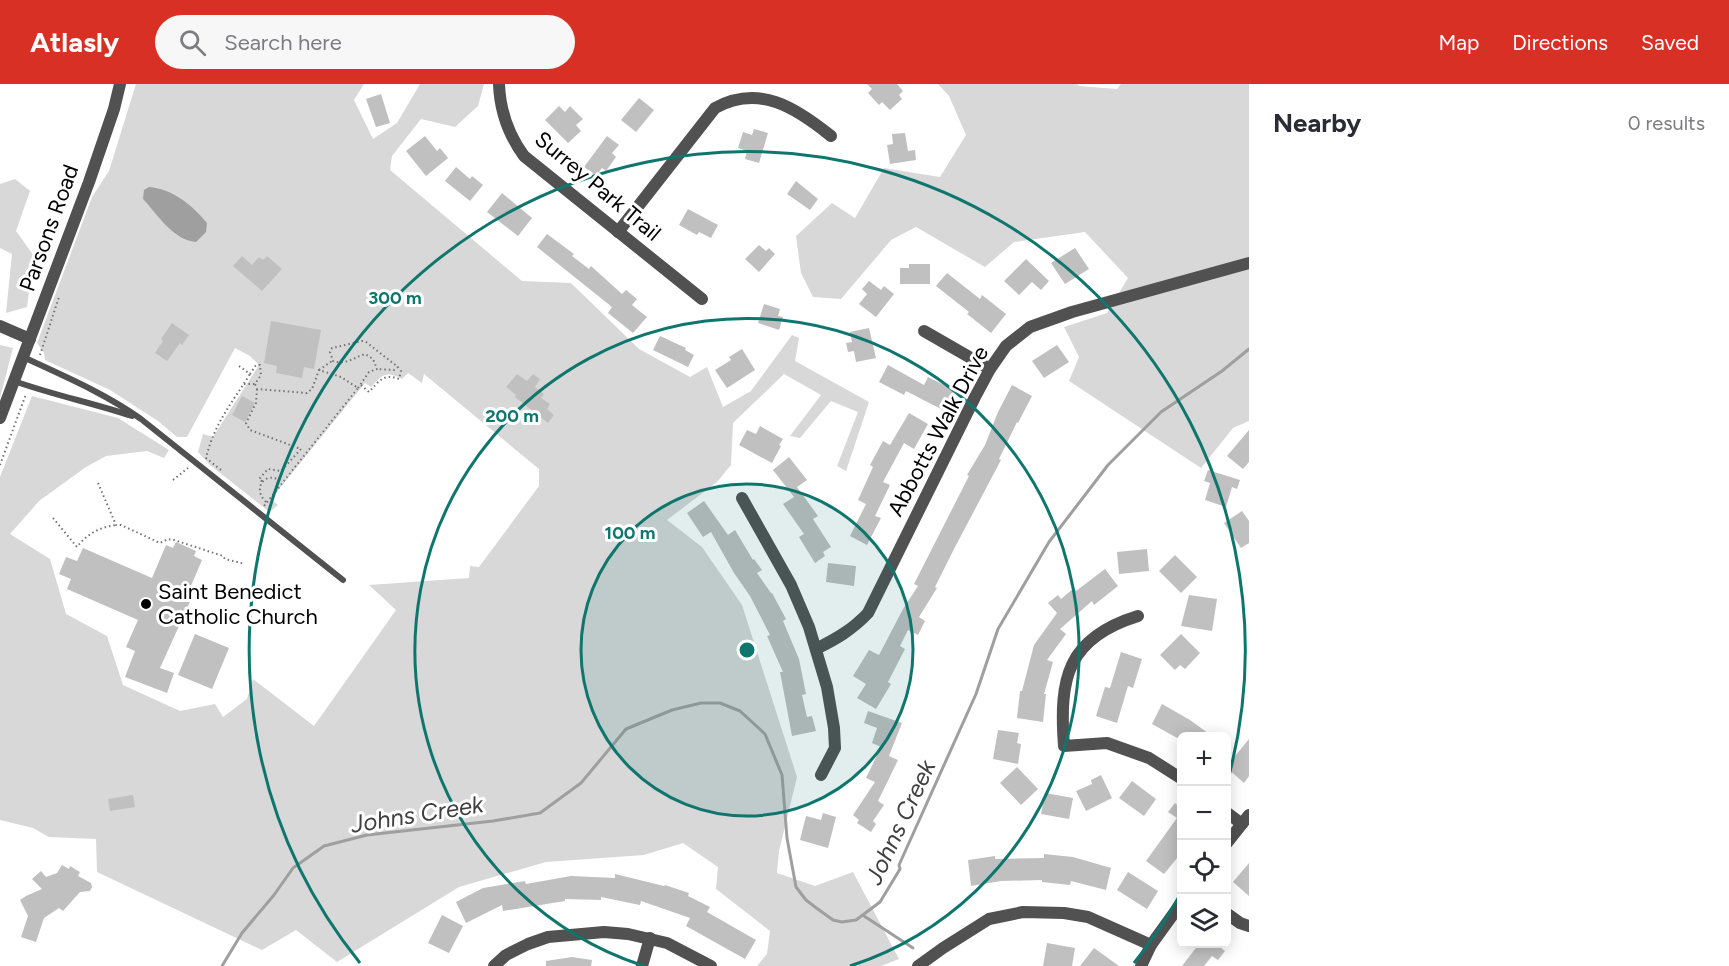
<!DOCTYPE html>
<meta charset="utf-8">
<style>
:root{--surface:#fff;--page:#f7f7f7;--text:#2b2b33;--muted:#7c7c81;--line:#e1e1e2;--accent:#d93025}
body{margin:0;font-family:Figtree,sans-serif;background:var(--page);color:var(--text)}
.controls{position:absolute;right:18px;bottom:18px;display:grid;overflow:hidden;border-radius:9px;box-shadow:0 3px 15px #0003}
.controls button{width:54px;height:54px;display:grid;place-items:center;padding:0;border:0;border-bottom:2px solid var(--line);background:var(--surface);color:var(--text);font:30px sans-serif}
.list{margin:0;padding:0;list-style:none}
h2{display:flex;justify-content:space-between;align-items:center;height:78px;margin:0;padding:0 24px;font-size:26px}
h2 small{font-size:20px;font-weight:400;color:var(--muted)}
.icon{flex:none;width:33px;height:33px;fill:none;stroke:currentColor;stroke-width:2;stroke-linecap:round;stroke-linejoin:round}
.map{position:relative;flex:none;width:1249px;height:882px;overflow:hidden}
header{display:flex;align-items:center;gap:36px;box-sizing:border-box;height:84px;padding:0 30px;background:var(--accent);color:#fff}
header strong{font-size:28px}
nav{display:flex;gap:33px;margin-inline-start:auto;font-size:21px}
.search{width:420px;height:54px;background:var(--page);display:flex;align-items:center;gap:15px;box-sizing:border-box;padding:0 21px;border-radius:33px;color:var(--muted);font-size:22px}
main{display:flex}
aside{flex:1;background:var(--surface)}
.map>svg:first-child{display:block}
</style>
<header>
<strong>Atlasly</strong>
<div class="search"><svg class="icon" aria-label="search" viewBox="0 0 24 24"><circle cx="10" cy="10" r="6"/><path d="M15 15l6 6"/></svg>Search here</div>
<nav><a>Map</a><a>Directions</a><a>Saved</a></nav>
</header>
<main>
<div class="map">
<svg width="1249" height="882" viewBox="0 0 1249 882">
<rect width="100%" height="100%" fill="#fff"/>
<g fill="#d8d8d8">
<path d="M136,0H364L354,16L373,55L397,39L420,0H484L478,22L455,43L421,35L392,72L390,86L522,197L571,199L639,265L690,293L707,283L723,323L751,307L792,251L799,254L795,277L869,318L846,387L837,382L858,328L831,317L800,354L790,352L821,311L784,290L733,339L731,381L717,398L667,436L702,463L742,521L797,693L779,767L777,789L815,802L853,788L899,875L881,882H757L767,870L770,847L716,805L718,783L683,759L644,771L546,778L459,803L337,878L296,846L262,866L97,788L96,755L49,753L33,744L0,736V393L32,312L118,334L169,366L164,374L147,367L106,372L86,383L39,417L10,450L50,475L66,530L107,552L123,601L180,627L215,620L223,633L247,615L253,595L314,642L396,526L369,501L469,494L470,482L479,483L539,402V385L424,290L422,299L408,289L402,295C386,287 383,290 371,303L365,299L271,415L278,421L271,427L267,426L210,381L198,368L203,350L213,353L259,281L250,272L235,264L187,353H177L158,337L110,306L45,276L44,269L37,259L92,113L109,87Z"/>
<path d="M938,0H1077L1079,2L1117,5L1121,0H1249V337L1233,344L1201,384L1069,297L1079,273L1064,243L1107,229L1128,194L1085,148L1014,158L985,183L916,143L891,156L841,215L813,213L801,189L796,152L832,119L855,134L884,84L940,93L966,51L949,12Z"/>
<path d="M15,95L30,107L16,147L34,172L27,223L6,229L12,170L0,164V100Z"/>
<path d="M0,261L13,264L0,314Z"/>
</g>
<path fill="#9f9f9f" d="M149,103C173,105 192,121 207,139L206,148L196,158C173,156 158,131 143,115L144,106Z"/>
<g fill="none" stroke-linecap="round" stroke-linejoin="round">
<g stroke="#9f9f9f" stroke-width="3">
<path d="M864,832L913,864"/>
<path d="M222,882L242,849L274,811L293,784L324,762L367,751L493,737L540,729L581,699L626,645L672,626L701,619H720L740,627L765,650L782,691L787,754L796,803L806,816L815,823L833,836L842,838L856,836L880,818L900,785L899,781L976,610L998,545L1049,458L1108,381L1161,328L1222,287L1249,265"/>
</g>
</g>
<g fill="#c0c0c0">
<path d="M867,0H897L903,7L899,11L902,15L890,26L882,18L879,21L868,9L872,5Z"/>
<path d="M381,10L390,39L376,43L366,15Z"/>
<path d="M639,14L654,26L636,48L621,36Z"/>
<path d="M559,22L565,28L570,22L583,35L576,41L581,47L568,59L545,36Z"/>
<path d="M754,45L768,49L759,79L745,75L747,67L738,64L743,48L752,51Z"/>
<path d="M905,49L908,67L915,66L916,76L890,80L887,61L893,60L892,50Z"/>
<path d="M425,52L437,67L440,64L448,74L426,92L406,67Z"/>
<path d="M607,52L619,61L612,69L616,73L606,87L602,84L596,92L584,83Z"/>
<path d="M456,83L470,95L472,92L483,101L470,117L445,97Z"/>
<path d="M796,97L818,115L810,126L787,110Z"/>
<path d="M502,109L532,134L518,152L487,128Z"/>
<path d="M688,125L718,141L711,154L699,148L697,151L679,141Z"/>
<path d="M547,150L574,170L572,172L589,185L591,182L622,210L626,206L637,215L632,221L647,233L633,249L608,229L612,223L537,163Z"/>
<path d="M759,161L766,167L769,164L775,170L759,188L745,175Z"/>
<path d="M1075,164L1089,185L1065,200L1051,179Z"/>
<path d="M242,172L252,181L259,173L263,176L267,172L282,185L262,207L233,182Z"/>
<path d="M1026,175L1049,197L1041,206L1032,198L1019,211L1004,197Z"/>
<path d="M909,180H930V200H900V184H909Z"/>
<path d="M947,189L980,215L982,211L1006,230L991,249L967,230L969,228L936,202Z"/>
<path d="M869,197L881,206L884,202L894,210L876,233L859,220L867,210L862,205Z"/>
<path d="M764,220L780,225L778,232L783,233L779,246L758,239Z"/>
<path d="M271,237L321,246L314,285L304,283L302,294L276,289L277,282L264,279Z"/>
<path d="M172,239L189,251L182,261L180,259L167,277L155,269L163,257L161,255Z"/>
<path d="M869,244L876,274L856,278L854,267L848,268L846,259L852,258L850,248Z"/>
<path d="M660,252L686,264L685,266L694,271L688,283L653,266Z"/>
<path d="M1057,261L1069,278L1044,294L1032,277Z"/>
<path d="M742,265L755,286L727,304L715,286L731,276L729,273Z"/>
<path d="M888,281L924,301L928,293L954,306L943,326L906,307L904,311L879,298Z"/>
<path d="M517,290L527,297L533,290L540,295L535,303L544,310L541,314L550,320L547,325L554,331L548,339L515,313L516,311L506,303Z"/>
<path d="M1012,301L1032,312L1018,339L1017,338L999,375L1001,376L954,465L935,503L937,504L919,533L925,537L918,551L908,546L900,562L905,565L888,598L891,600L876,625L857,614L866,600L853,592L869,566L879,571L903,525L918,502L914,500L969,392L967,391L985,361L998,328Z"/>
<path d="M242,312L255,319L245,338L232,331Z"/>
<path d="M909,329L928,340L914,365L904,359L883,398L890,401L875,432L881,434L867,461L850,452L866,420L858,416L873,383L870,381L883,357L890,361Z"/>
<path d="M760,342L783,355L779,361L781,362L772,379L739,361L747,346L756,350Z"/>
<path d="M1249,346V378L1243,385L1227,372Z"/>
<path d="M789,373L807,396L797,403L818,432L813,435L831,463L823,468L825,472L815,479L799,453L804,450L783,420L794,413L773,386Z"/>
<path d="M1208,386L1240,396L1237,405L1232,403L1226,423L1205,416L1210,399L1204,397Z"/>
<path d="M704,417L728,451L735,446L753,476L754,475L762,486L757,489L771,509H772L786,535L783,537L799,575L806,610L802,611L807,633L812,632L816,647L792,652L780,588H783L767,552L770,551L750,512L734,489L711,448L703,453L687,429Z"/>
<path d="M1242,427L1249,437V459L1241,464L1224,439Z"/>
<path d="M176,458L196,467L194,472L202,476L188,509L193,511L160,584L174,589L167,609L125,593L135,567L126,563L138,536L67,505L71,495L59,490L66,473L77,477L83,464L152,494L166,461L173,464Z"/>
<path d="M1147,465L1149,487L1119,490L1117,468Z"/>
<path d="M1175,471L1197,493L1181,509L1159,487Z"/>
<path d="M828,479L856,482L854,502L826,498Z"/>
<path d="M1105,485L1118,502L1094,521L1092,517L1060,545L1066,550L1047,576L1053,578L1044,610H1046L1043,638L1017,634L1020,607H1022L1034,561L1057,529L1048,519L1058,511L1061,515L1074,504L1076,507Z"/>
<path d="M1189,511L1217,515L1212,547L1181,542Z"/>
<path d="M195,550L229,564L212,605L178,591Z"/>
<path d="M1181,550L1200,569L1185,585L1180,581L1175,586L1160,571Z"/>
<path d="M1121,568L1142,575L1133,604L1128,602L1117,639L1096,632L1105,603L1110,604Z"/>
<path d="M1162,620L1190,636L1212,652H1180L1179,655L1152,640Z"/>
<path d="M868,627L902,639L889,672L898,676L878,717L884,721L873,737L876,740L871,748L857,739L859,736L853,731L875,698L866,694L881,663L872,659L877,644L864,639Z"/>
<path d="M998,646L1019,649L1017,659L1021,660L1018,680L993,675Z"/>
<path d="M1249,655V692L1244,699L1227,684V682Z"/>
<path d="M1017,683L1038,705L1021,721L1000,699Z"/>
<path d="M1101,691L1112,714L1086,727L1076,707L1092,700L1091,696Z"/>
<path d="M1132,697L1156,715L1144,732L1119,714Z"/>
<path d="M1045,709L1073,714L1069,735L1041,730Z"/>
<path d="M133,711L135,723L110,727L108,715Z"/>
<path d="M1175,719L1182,725V768L1164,790L1146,777L1177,734L1168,728Z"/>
<path d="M823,729L836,733L828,764L800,756L806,732L821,736Z"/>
<path d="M1044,770L1073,773L1111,784L1106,806L1071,797L1070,801L1042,798V796L1001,797L971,802L968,776L995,772V775L1044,774Z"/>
<path d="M1249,779V812L1233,798Z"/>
<path d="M62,781L69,785L70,782L80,788L78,792L91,799L92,803L90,807L80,808L63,827L59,824L44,834L36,858L21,853L28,832L20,816L26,812L42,805L32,795L41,787L46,793L57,789Z"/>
<path d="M1128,788L1158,807L1147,825L1117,806Z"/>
<path d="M615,790L664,802L665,801L689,809L688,812L710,823L707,828L756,856L745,875L686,842L690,834L641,817L640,821L601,813V816L565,815V817L503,827L502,821L466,839L456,818L483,804L525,797L526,800L571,792L615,794Z"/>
<path d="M442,831L463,842L449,869L428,859Z"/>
<path d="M1047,859L1075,864L1072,882H1043Z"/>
<path d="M1199,860H1216L1225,867L1218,876L1212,872L1204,882H1182Z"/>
<path d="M1094,864L1119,882H1080Z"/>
<path d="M572,873L592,876L591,882H546V877Z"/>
</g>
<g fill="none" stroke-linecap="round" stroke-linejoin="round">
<g stroke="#737373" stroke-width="2" stroke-dasharray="1.5 3" stroke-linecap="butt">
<path d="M40,271L59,213"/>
<path d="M239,282L250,290L256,281H260L261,291L255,300L257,305L307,309L312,305L319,286L341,293L358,304L264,422L262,420"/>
<path d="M319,286L332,277"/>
<path d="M244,300H255"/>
<path d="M361,301L369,308C379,297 384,289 399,295L401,287L399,284"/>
<path d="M358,304L369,288L377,285L373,275L365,270C353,274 346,281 333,277L330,268L332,264L362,257L366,258L398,283L394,286L377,285"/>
<path d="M257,305L256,319L246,339L250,346L301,365L281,387L268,385L259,395L263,398"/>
<path d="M0,381L26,310"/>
<path d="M221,386L206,374C214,340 232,319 250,290"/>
<path d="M173,396L188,384"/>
<path d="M98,399L116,441H121L160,459L168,455L174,456L223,472L225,475L245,480"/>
<path d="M266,418C252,405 264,385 283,398"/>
<path d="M53,434L77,463C87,450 100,443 116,441"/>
</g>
<g stroke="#515151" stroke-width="6">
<path d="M23,273C64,292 104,309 141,335L343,496"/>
<path d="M14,297C53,311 93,319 132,332"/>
</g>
<g stroke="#515151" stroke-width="12">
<path d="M499,0C500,28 508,50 524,72L702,215"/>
<path d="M618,148L715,24C759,0 795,23 831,52"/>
<path d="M0,242L30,255"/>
<path d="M924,247L990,285"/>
<path d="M0,334L89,98L114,25L120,0"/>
<path d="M742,414L791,501L809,543L827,603L834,644L835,664L821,691"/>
<path d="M1138,532C1067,554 1059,594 1064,662L1107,659L1149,674L1182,695"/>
<path d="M816,565C836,555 852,546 868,529L975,313L990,285L1006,262L1030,243L1072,228L1249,179"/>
<path d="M1226,728L1242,740"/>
<path d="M1226,760L1249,731"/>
<path d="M1226,829L1240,839L1249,842"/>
<path d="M494,882L506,871L528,860L548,853L604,848L628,850L667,859L711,882"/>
<path d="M642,882L650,854"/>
<path d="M918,882L943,864L989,835L1023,828L1064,829L1088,833L1151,861"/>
<path d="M1141,882L1151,861L1182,818"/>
</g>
</g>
<circle cx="747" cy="566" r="166" fill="#0f766e" fill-opacity=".12"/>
<g fill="none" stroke="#0f766e" stroke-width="3">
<circle cx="747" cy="566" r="166"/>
<path d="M644 882A332 332 0 1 1 850 882"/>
<path d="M1180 811A498 498 0 0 1 1134 879M360 879A498 498 0 1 1 1227 699"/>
</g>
<circle fill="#000" stroke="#fff" stroke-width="2" cx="146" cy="520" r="6"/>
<g text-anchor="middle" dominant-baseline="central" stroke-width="6" stroke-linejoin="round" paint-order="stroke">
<g font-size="22" fill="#000" stroke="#fff">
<text transform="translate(598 102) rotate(40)">Surrey Park Trail</text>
<text transform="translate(49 144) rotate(-70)">Parsons Road</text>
<text transform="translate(938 347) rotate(-62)">Abbotts Walk Drive</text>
</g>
<g font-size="22" fill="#000" stroke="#fff" text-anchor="start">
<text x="158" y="507">Saint Benedict<tspan x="158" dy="25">Catholic Church</tspan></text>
</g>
<g font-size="24" font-style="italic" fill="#404040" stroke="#fff">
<text transform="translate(417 730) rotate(-9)">Johns Creek</text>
<text transform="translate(900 738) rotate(-65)">Johns Creek</text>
</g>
</g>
<circle cx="747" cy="566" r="9" fill="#0f766e" stroke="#fff" stroke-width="3"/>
<g font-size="18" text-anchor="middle" font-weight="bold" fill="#0f766e" stroke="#fff" stroke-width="6" stroke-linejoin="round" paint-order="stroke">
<text x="395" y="220">300 m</text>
<text x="512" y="338">200 m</text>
<text x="630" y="455">100 m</text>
</g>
</svg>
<div class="controls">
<button>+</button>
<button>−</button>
<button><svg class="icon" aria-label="locate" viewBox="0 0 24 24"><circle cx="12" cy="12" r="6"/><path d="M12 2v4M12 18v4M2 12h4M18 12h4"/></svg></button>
<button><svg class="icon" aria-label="layers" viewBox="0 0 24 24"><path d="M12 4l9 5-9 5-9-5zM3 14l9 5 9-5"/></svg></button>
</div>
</div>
<aside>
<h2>Nearby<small>0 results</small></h2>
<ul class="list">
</ul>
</aside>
</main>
